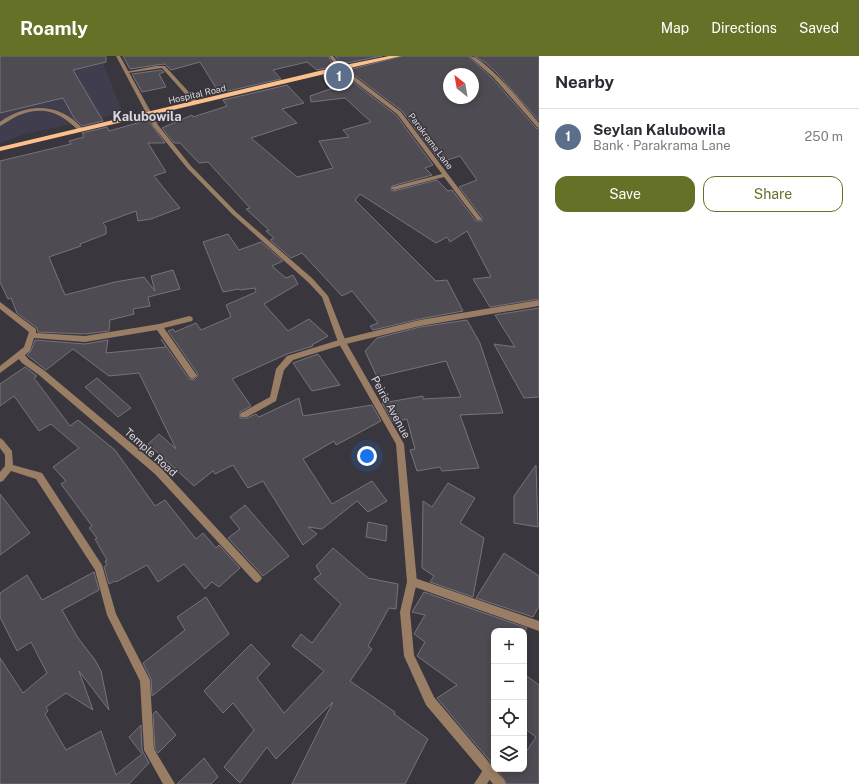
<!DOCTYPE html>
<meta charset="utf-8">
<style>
:root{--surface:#fff;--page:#f7f7f7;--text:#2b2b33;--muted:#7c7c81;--line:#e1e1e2;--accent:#657126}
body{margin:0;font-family:"Public Sans",sans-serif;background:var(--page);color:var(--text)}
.controls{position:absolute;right:12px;bottom:12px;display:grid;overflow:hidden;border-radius:8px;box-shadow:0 2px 6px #0003}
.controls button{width:36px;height:36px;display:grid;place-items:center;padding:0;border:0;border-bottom:1px solid var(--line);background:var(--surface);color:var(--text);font:20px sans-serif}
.compass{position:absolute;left:443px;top:12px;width:36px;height:36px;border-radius:50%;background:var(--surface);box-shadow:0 2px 6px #0003;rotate:329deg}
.you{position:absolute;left:367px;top:400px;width:14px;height:14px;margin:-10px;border:3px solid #fff;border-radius:50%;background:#1a73e8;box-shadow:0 0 0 6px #1a73e833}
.badge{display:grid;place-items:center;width:26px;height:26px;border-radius:50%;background:var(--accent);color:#fff;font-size:13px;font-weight:700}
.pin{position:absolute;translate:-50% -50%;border:2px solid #fff;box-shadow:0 1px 4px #0006}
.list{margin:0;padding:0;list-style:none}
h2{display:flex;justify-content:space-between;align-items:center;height:52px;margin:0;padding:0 16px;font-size:17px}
h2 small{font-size:13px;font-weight:400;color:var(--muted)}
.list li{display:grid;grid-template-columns:26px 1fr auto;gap:12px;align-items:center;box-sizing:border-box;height:56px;padding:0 16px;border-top:1px solid var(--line)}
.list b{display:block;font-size:15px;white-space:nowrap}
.list p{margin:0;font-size:13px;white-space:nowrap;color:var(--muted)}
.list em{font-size:13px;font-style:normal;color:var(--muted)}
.actions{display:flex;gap:8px;padding:12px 16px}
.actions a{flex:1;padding:9px 0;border:1px solid var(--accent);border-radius:12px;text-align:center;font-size:14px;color:var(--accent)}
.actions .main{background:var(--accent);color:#fff}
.icon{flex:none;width:22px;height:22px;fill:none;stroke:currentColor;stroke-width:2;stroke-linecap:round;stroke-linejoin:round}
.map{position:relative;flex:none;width:539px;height:728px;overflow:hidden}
header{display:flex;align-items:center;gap:24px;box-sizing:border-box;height:56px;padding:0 20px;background:var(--accent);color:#fff}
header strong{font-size:19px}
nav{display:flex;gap:22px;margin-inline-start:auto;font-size:14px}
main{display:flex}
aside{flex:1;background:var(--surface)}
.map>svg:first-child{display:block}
</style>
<header>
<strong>Roamly</strong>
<nav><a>Map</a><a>Directions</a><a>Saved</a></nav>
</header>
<main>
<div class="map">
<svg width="539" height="728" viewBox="0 0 539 728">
<rect width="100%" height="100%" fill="#39363d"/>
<path fill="#403d4e" d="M0,0L101,2L122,55L104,61L25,78L0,87Z"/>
<g fill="#4e4b52" stroke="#76737a" fill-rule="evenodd">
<path d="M0,0H106V6L73,14L103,65L82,70L74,62L63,42L0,57Z"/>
<path d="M123,0H328L334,10L317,14L307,6L273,14L281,23L219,37L200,6L171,14L165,8L156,9L130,13Z"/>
<path d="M335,0H382L342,8Z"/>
<path d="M402,0H468L492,22L536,72L539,73V243L490,251L473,223L491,221L467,175L450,186L447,181L436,187L360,138L355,144L436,225L447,224L463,255L420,263L373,274L370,270L378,267L352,235L342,240L302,197L291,202L270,184L274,182L266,175L269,174L246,153L250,152L208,106L199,107L180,87H174L162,72L192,59L193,61L227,50L223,44L287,29L304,47L282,53L297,67L251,82L297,121L333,112L319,85L349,81L343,74L371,66L345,42L311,46L310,40L336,31L323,20L340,16L396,59L433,109L425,112L432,119L392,130L391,134L394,135L437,124L448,135L452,134L476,165H482V161L459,131L477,124L460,100L441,106L402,55L348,14ZM449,18H473V42H449Z"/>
<path d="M474,0H539V65L496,16L486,7Z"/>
<path d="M161,14L164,16L159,18L166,31L142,36L132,18Z"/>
<path d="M148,64L165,87H148L166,116L154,120L180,152L151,163L138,165L136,155L103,167L106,171V178L80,188L81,190L49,201L65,239L115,226L144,221L155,235L151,220L173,214L180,233L148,241L150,250L133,253L134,258L110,264L109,275L85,278L38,276L37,272L17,257L11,242L8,243L0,226V105L71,88L69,85L84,81L82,77L107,71L109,75Z"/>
<path d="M228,178L239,194L261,186L283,205L272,210L286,222L293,219L298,228L264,248L288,275L309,263L328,280L312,289L313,290L287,298L232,323L251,350L240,356V362H247L256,358L259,361L299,342L303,360L372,349L381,365L336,389L334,385L303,403L332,448L372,425L387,445L368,456L357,445L322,473L308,471L317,478L303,489L263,425L248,432L233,409L215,418L213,415L194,430L148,388L159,378L176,393L139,317L109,320L73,293L46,314L27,299L31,295L35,284L85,288L108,284L106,297L166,291L161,283L189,323L194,324L198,320L197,317L168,275L173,273L175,276L196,267L201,274L231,261L226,249L256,236L255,232L240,234L239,233L223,236L203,186Z"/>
<path d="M539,252V341L524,342L494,288L515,291L495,259Z"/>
<path d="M467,264L480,287L503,357L460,359L479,412L442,415L440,411L417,415L410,394L415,393L407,363L393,366L382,347L423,340V343L461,341L446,305L377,321L365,295L377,282L420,271Z"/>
<path d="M318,298L340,329L312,335L293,307Z"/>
<path d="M25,311L37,320L34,322L70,370L78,364L115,394L155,450L165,444L196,483L203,477L216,492L219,489L240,512L219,531L212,526L205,533L184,508L158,526L147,509L116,526L115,525L109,528L104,511L107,509L105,505L107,504L95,483L97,482L89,472L92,470L61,428L66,425L53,411L79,392L51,368L39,375L14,340L0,350V328Z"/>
<path d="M97,322L131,352L118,361L85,331Z"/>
<path d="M536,409L538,471L514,467V440Z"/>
<path d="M448,427L475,442L460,467L484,482L473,541L430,526L434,520L422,512L423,445L432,451Z"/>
<path d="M0,438L30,477L0,499Z"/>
<path d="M245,449L289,500L263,520L228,482L240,473L230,461Z"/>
<path d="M368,466L387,470L386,485L366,481Z"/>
<path d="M333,492L368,522L398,528L396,553L389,552L368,590L372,593L350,625L395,656L394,658L428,683L405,728H292L333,646L276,703L267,691L240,727L224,711L254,674L233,647L223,657L204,635L251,588L270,608L257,622L284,657L324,615L292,590L301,578L312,587L341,548L314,523L321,518L316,510Z"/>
<path d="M504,497L539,520V550L533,561L476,542Z"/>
<path d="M94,516L99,534L62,554L78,582L95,604L101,615L109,654L79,615L93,654L66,637L46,651L48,655L45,658L66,694L101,675L116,719L142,698L129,681L141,669L142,694L149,707L129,728H0V602L23,637L47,617L31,586L17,595L0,561V537L27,519L42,544Z"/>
<path d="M424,536L527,572L525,575H494V710L437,642L457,629L417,600L425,586L414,578L425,559L412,556Z"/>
<path d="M206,541L229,578L152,640L151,623L143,607L185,574L177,561Z"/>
<path d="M524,618L539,629V728H507L497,713H524V699L536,681L524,672Z"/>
<path d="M156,655L176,679L158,697L155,693L153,658Z"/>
<path d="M204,702L218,721L211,728H177Z"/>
</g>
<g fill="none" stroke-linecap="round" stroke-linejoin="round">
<g fill="#997d64" fill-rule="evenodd">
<path d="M156,10H165L198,46V48H194L162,12L127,17L125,16Z"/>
<path d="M38,52C57,52 71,59 84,74L79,75C60,56 43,49 17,60C11,63 6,67 0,70V66C12,57 24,53 38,52Z"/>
</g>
<g fill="#997d64" fill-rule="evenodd">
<path d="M329,0H333L342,11L401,56L481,162V164H477L444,121L394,134L392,133V131L442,118L397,58L338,13Z"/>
<path d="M469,0C485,0 527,53 539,67V72L537,71L493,21Z"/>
<path d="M539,244V250L420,270L342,289L293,304L284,314L276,345L247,361H241L240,359L241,357L270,341L276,313L287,300L342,283L420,264Z"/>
<path d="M0,246L36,273V277L85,280L159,268L189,260L192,261L193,263L192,265L164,272L196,318L197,320L193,323L190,322L157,274L85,286L34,282L30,295L25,299L28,303L45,315L161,412L260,519L262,522L260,525L257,527L254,525L155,418L39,319L22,307L19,303L0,317V310L24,291L29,276L0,253Z"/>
<path d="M0,382L3,384L12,395L13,409L42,417L102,509L116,558L150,624L154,693L175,728H163L144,694L140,625L107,559L95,514L36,423L11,415L3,425L0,426V416L5,410V399L0,392Z"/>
<path d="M412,521L539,565V575L409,529L407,526L409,523Z"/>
<path d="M489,709L493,711L495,715L487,728H474L485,711Z"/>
</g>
<path fill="#997d64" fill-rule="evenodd" d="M116,0H120L158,69L191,110L236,156L313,223L328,240L346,286L404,388L417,526L410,556L414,599L434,641L504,724L506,728H493L426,649L404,600L400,556L407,526L396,388L338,286L322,241L309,227L232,158L187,112L153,70Z"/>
<path fill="#fbc08b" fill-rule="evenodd" d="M389,0H401L0,95V91L340,10Z"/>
</g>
<g text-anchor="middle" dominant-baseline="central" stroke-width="3" stroke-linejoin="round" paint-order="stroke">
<g font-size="9" fill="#dbd9dd" stroke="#39363d">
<text transform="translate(197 38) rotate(-13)">Hospital Road</text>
<text transform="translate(431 85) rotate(53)">Parakrama Lane</text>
</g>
<g font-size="11" fill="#dbd9dd" stroke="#39363d">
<text transform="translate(391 351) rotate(61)">Peiris Avenue</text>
<text transform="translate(151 396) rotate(42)">Temple Road</text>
</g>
<g font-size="13" font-weight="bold" fill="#dbd9dd" stroke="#39363d">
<text x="147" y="60">Kalubowila</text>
</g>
</g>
</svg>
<div class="controls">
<button>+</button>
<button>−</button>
<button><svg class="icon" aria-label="locate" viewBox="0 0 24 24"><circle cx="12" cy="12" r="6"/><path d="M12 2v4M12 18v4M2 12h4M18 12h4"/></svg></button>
<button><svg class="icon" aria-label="layers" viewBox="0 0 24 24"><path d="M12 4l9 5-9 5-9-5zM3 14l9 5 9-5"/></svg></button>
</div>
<svg class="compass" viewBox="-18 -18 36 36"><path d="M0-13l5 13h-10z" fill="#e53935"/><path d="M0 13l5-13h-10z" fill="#7c7c81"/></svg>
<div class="you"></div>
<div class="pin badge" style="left:339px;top:20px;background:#5c6f8a">1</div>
</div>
<aside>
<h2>Nearby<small></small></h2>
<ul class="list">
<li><span class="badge" style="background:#5c6f8a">1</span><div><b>Seylan Kalubowila</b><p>Bank · Parakrama Lane</p></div><em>250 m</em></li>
</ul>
<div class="actions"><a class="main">Save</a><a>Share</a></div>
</aside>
</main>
